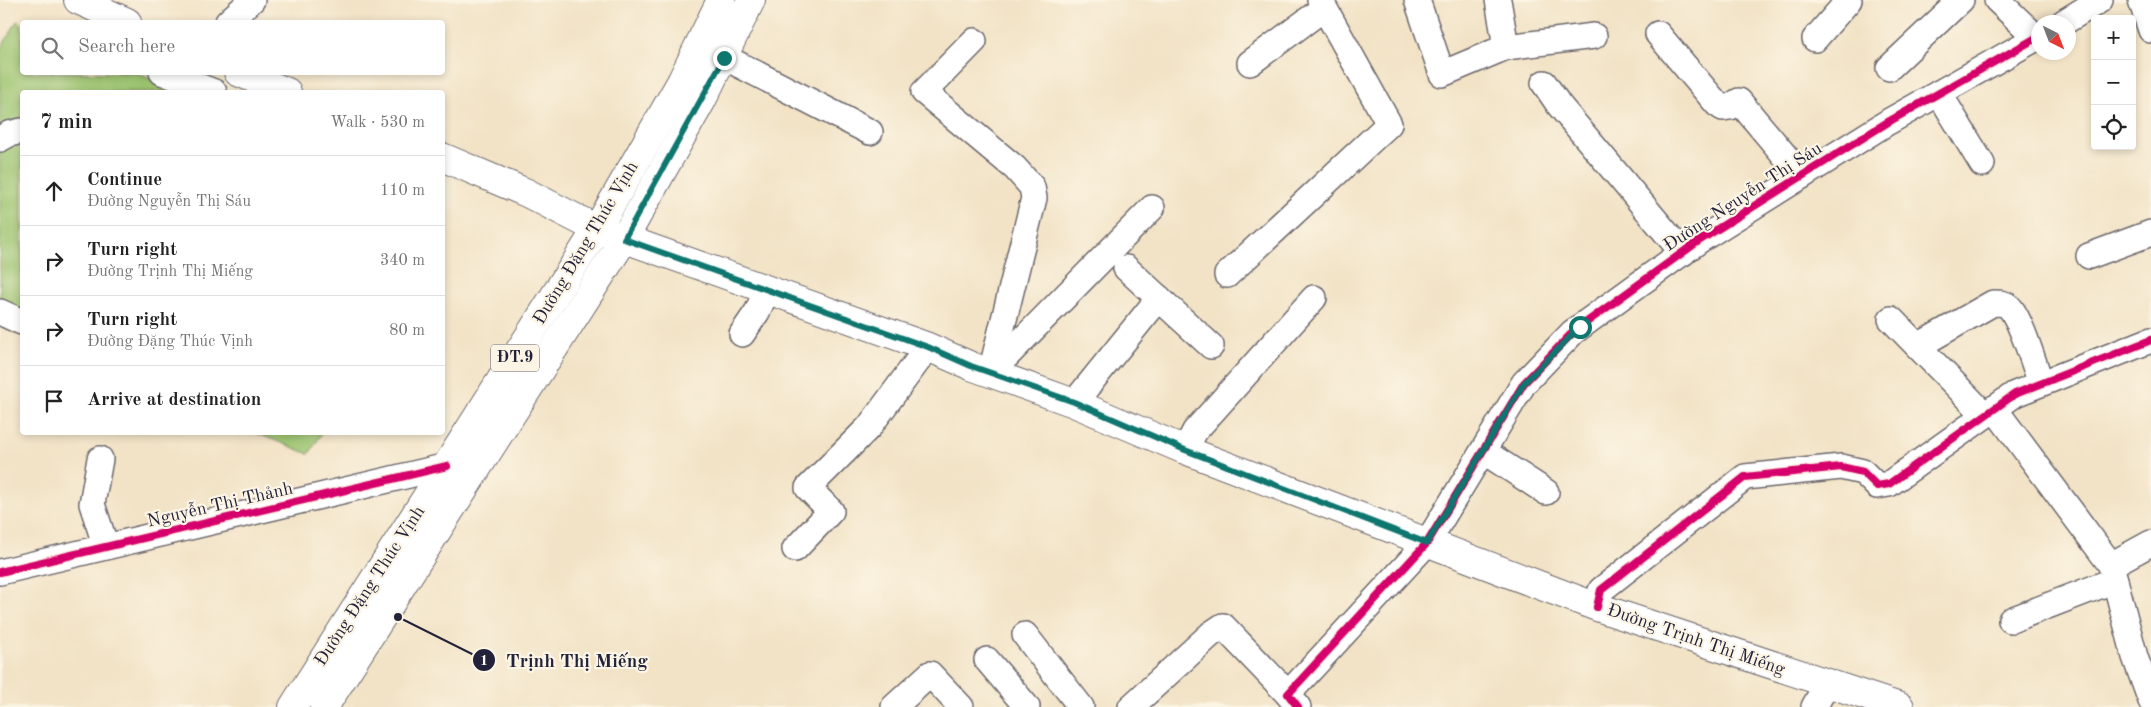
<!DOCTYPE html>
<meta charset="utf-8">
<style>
:root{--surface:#fff;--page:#f2f2f2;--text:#222;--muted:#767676;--line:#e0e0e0}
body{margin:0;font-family:"Old Standard TT",serif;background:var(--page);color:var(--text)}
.controls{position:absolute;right:15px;top:15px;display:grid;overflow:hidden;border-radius:5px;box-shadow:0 2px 8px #0003}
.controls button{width:45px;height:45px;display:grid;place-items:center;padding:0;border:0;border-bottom:1px solid var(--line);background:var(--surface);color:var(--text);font:25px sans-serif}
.compass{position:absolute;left:2031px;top:15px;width:45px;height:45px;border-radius:50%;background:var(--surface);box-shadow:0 2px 8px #0003;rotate:138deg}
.stop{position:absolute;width:15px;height:15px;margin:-11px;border:4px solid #0f766e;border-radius:50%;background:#fff}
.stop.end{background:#0f766e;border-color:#fff;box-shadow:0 1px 5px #0008}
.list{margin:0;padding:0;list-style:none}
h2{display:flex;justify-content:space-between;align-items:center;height:65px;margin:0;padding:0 20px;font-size:21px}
h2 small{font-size:16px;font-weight:400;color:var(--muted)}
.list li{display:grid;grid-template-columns:32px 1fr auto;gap:15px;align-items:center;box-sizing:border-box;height:70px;padding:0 20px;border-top:1px solid var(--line)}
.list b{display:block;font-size:19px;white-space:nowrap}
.list p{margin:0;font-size:16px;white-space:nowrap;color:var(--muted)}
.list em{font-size:16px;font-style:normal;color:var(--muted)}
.icon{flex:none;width:28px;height:28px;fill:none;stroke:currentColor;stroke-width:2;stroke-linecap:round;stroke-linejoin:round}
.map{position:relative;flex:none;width:2151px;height:707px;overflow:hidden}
.search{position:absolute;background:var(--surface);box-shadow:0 2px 8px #0003;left:20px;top:20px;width:425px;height:55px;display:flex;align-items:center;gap:12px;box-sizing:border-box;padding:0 18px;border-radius:5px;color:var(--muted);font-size:19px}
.panel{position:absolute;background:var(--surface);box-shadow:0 2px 8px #0003;left:20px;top:90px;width:425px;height:345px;border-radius:5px}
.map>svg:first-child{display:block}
</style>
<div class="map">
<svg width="2151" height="707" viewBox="0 0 2151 707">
<rect width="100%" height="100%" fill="#fcf5e5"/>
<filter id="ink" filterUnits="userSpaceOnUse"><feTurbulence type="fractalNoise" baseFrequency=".02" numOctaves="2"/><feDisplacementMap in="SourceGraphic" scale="10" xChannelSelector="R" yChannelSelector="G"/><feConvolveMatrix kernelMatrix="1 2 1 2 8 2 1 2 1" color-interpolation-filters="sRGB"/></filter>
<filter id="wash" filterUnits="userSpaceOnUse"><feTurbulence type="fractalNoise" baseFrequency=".0096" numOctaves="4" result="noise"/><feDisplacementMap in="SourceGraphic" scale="20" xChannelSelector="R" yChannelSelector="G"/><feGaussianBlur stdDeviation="1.12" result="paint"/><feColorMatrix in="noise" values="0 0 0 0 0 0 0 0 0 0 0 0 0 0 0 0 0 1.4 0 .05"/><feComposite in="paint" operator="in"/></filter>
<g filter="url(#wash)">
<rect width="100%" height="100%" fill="#f2e3c6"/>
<g fill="#9cc46f" stroke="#5f7355">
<path d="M17,21L22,24V72L136,73L183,92H22V336L0,326V50Z"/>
<path d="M256,433L322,432V433L309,454Z"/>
</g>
</g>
<g filter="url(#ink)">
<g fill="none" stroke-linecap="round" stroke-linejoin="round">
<g stroke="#6b666c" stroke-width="28">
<g id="minor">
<path d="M1417,0L1442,74L1506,47L1594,36"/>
<path d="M1498,0L1506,47"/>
<path d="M1997,0L2037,38"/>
<path d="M2141,0L2151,30"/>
<path d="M228,22L252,0"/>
<path d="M2064,22L2100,0"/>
<path d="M1658,34L1717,104L1723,108L1730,107L1739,101L1802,176"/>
<path d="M1815,39L1849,0"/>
<path d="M974,41L924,92L1015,168L1032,187L1034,198L991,372"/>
<path d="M724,57L870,132"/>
<path d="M1250,63L1324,8"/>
<path d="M1889,68L1961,0"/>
<path d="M162,72L214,92"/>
<path d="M1544,83L1559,105L1683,253"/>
<path d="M1939,93L1982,164"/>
<path d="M0,139L9,134L22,131"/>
<path d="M2089,256L2151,233"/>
<path d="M1126,268L1211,346"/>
<path d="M1227,275L1389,124L1320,0"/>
<path d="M0,312L22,322"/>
<path d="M1891,319L1984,414"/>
<path d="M742,334L757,312L767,290"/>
<path d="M1918,346L1993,303C2000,303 2007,303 2011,309C2022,323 2034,365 2041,383"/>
<path d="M991,372L1152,208"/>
<path d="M1074,403L1159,298"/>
<path d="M1994,408L2111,565"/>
<path d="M1185,450L1195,431L1314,298"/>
<path d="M1483,451L1546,492"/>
<path d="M100,459L92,504L106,547"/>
<path d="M2151,543L2111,565L2135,657L2151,701"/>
<path d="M795,549L831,511L808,488L869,427L928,347"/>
<path d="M0,572L447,466"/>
<path d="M1597,607L1601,590L1745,477L1841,467L1863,472L1877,486L1889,484L2015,394L2151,340"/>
<path d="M2011,620L2115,580"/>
<path d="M1025,635L1081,707"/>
<path d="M987,660L1027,707"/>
<path d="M894,707L930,674L961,707"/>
<path d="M1131,707L1211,634L1223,626L1288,694"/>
<path d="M1298,707L1288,694L1427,543L1524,383L1573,332L1700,240L1888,122L2038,37"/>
<path d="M1814,707L1827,684"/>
</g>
</g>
<g stroke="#6b666c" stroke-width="30">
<g id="major">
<path d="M78,0L127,22"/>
<path d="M238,72L287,92"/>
<path d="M442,157L527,193L597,229L928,347L971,366L1074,403L1185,450L1539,585L1597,607L1900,707"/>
<path d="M293,707L597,229L681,82L721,0"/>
<path d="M324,707L624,239L701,102L751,0"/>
</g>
</g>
<use href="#minor" stroke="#fff" stroke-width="25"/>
<use href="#major" stroke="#fff" stroke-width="28"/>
<g stroke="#fcf5e5" stroke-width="11">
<g id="cycleway">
<path d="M0,572L447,466"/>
<path d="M1597,607L1601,590L1745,477L1841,467L1863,472L1877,486L1889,484L2015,394L2151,340"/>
<path d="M1298,707L1288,694L1427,543L1524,383L1573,332L1700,240L1888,122L2038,37"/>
</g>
</g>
<use href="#cycleway" stroke="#d6006c" stroke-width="8"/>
</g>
</g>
<g fill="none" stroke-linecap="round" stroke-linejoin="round" filter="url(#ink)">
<path stroke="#0f766e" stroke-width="6" d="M724,58L624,239L928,347L971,366L1074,402L1185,450L1427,543L1524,383L1580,327"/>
</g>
<g text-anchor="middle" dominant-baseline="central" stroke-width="4.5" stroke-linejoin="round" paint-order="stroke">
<rect fill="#fcf5e5" stroke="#63616e" stroke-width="1" x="491" y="344.5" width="48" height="27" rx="4"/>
<g font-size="16" font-weight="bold" fill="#22223b">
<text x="515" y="358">ĐT.9</text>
</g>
<g font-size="18" fill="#22223b" stroke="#fcf5e5">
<text transform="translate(1743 197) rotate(-33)">Đường Nguyễn Thị Sáu</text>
<text transform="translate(586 243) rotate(-59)">Đường Đặng Thúc Vịnh</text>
<text transform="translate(220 505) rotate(-13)">Nguyễn Thị Thảnh</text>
<text transform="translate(370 586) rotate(-57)">Đường Đặng Thúc Vịnh</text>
<text transform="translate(1696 640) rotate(19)">Đường Trịnh Thị Miếng</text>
</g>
</g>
<path fill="none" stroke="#22223b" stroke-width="2" d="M398 617L484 660"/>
<g fill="#22223b" stroke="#fcf5e5" stroke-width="2">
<circle cx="398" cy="617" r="5"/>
<circle cx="484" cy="660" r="12"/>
</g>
<g font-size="15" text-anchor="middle" font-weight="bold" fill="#fff">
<text x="484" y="665">1</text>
</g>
<g font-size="19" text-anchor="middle" font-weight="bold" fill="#22223b" stroke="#fcf5e5" stroke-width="4.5" stroke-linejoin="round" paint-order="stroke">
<text x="577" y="667">Trịnh Thị Miếng</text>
</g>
</svg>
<div class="controls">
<button>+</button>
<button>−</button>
<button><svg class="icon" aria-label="locate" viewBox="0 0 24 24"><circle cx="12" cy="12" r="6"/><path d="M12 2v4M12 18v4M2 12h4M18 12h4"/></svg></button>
</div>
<svg class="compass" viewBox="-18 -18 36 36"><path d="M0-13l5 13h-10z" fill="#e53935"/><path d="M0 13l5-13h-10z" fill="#767676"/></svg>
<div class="stop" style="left:1580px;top:327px"></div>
<div class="stop end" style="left:724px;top:58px"></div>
<div class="search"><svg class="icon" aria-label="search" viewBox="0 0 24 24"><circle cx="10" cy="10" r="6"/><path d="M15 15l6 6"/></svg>Search here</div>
<section class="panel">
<h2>7 min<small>Walk · 530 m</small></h2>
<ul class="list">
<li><svg class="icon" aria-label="ahead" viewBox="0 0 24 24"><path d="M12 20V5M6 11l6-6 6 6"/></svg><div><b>Continue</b><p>Đường Nguyễn Thị Sáu</p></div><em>110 m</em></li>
<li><svg class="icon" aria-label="right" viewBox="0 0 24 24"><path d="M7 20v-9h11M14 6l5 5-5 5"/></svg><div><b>Turn right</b><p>Đường Trịnh Thị Miếng</p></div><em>340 m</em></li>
<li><svg class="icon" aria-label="right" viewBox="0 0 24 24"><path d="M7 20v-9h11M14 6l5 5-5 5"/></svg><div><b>Turn right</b><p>Đường Đặng Thúc Vịnh</p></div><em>80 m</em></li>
<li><svg class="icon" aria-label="arrive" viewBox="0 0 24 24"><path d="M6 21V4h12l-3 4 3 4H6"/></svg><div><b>Arrive at destination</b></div></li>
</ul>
</section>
</div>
